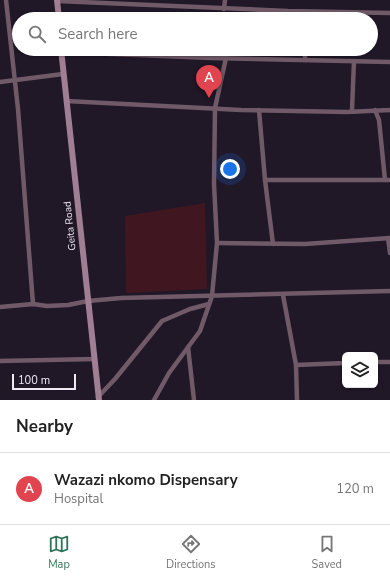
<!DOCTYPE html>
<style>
:root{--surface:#fff;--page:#f2f2f2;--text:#222;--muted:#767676;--line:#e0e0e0;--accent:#33725a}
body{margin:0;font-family:"Nunito Sans",sans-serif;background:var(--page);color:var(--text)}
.controls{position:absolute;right:12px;bottom:12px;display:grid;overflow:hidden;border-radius:6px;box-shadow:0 1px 3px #0004}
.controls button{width:36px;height:36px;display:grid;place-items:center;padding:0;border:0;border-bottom:1px solid var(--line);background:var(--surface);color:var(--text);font:20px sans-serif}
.scale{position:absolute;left:12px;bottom:10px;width:64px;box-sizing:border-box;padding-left:4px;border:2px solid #f0eaf5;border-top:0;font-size:11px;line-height:14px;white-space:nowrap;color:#f0eaf5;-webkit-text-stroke:3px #201727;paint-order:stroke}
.you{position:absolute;left:230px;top:169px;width:14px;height:14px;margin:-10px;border:3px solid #fff;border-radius:50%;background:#1a73e8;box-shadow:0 0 0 6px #1a73e833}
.badge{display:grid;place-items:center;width:26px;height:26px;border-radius:50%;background:var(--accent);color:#fff;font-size:13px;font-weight:700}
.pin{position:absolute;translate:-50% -33px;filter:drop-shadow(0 1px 2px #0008)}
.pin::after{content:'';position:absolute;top:21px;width:14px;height:12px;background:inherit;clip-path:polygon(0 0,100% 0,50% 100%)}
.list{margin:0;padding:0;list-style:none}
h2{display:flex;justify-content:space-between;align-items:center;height:52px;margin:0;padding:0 16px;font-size:17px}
h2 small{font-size:13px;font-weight:400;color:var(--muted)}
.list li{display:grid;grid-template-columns:26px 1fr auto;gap:12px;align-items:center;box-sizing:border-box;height:72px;padding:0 16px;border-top:1px solid var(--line)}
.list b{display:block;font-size:15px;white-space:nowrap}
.list p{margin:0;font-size:13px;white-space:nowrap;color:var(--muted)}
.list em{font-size:13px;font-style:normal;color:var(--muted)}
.icon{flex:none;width:22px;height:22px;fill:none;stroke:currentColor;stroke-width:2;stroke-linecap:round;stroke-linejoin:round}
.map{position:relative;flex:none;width:390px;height:400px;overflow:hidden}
.search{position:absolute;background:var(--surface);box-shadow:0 1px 3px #0004;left:12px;right:12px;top:12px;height:44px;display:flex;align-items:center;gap:10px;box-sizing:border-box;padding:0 14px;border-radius:22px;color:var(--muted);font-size:15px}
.sheet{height:124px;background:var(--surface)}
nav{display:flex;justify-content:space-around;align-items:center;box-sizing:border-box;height:56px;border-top:1px solid var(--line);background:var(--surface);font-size:11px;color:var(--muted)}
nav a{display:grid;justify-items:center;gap:2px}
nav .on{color:var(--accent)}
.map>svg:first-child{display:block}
</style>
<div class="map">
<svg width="390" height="400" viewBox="0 0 390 400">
<rect width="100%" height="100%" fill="#201727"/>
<path fill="#401720" d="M205,203L207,289L126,293L125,216Z"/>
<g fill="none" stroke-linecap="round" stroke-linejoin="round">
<g stroke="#705a68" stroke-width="4.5">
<path d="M6,0L18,109L33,304"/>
<path d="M57,1L288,11L390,13"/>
<path d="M224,9L225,0"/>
<path d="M305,12V19"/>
<path d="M305,49V60"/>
<path d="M61,52L212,58L390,62"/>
<path d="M0,82L63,74"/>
<path d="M66,101L241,110L347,112L390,110"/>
<path d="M259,110L265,180L273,244"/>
<path d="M352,110L354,61"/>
<path d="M375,110L379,120L385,180"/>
<path d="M265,180H390"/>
<path d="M388,238L390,253"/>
<path d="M217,243L305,244L390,238"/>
<path d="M283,295L296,365L297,400"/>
<path d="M0,307L33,304L47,306L68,305L88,301L121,298L390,291"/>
<path d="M188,347L194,400"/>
<path d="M0,361L95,359"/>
<path d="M375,362H390"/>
<path d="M296,365L345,363"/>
<path d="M98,397L115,379L162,321L190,309L209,304"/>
<path d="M154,400L169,373L200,331L212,296L217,243L214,184L215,108L226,58"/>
</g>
<g stroke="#a07e94" stroke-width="6">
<path d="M57,0L59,19"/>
<path d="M61,49L99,400"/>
</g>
</g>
<g text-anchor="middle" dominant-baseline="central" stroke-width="4" stroke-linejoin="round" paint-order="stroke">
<g font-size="10" fill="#f0eaf5" stroke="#201727">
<text transform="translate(70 226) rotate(-96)">Geita Road</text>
</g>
</g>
</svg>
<div class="controls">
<button><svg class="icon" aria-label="layers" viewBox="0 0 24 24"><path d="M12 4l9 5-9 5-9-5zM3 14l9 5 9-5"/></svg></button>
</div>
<div class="scale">100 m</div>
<div class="you"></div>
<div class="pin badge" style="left:209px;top:98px;background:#e0444e">A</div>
<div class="search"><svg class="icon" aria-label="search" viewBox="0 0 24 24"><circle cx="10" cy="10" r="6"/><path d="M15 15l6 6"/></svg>Search here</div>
</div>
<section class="sheet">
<h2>Nearby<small></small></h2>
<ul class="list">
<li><span class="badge" style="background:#e0444e">A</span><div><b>Wazazi nkomo Dispensary</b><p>Hospital</p></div><em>120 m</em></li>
</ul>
</section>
<nav>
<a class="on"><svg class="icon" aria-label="map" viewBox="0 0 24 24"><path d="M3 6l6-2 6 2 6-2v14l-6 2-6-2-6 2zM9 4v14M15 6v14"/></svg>Map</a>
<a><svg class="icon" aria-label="directions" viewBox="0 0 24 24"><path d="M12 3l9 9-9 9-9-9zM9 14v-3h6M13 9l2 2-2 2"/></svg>Directions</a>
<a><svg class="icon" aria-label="saved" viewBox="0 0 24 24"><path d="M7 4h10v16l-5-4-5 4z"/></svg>Saved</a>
</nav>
